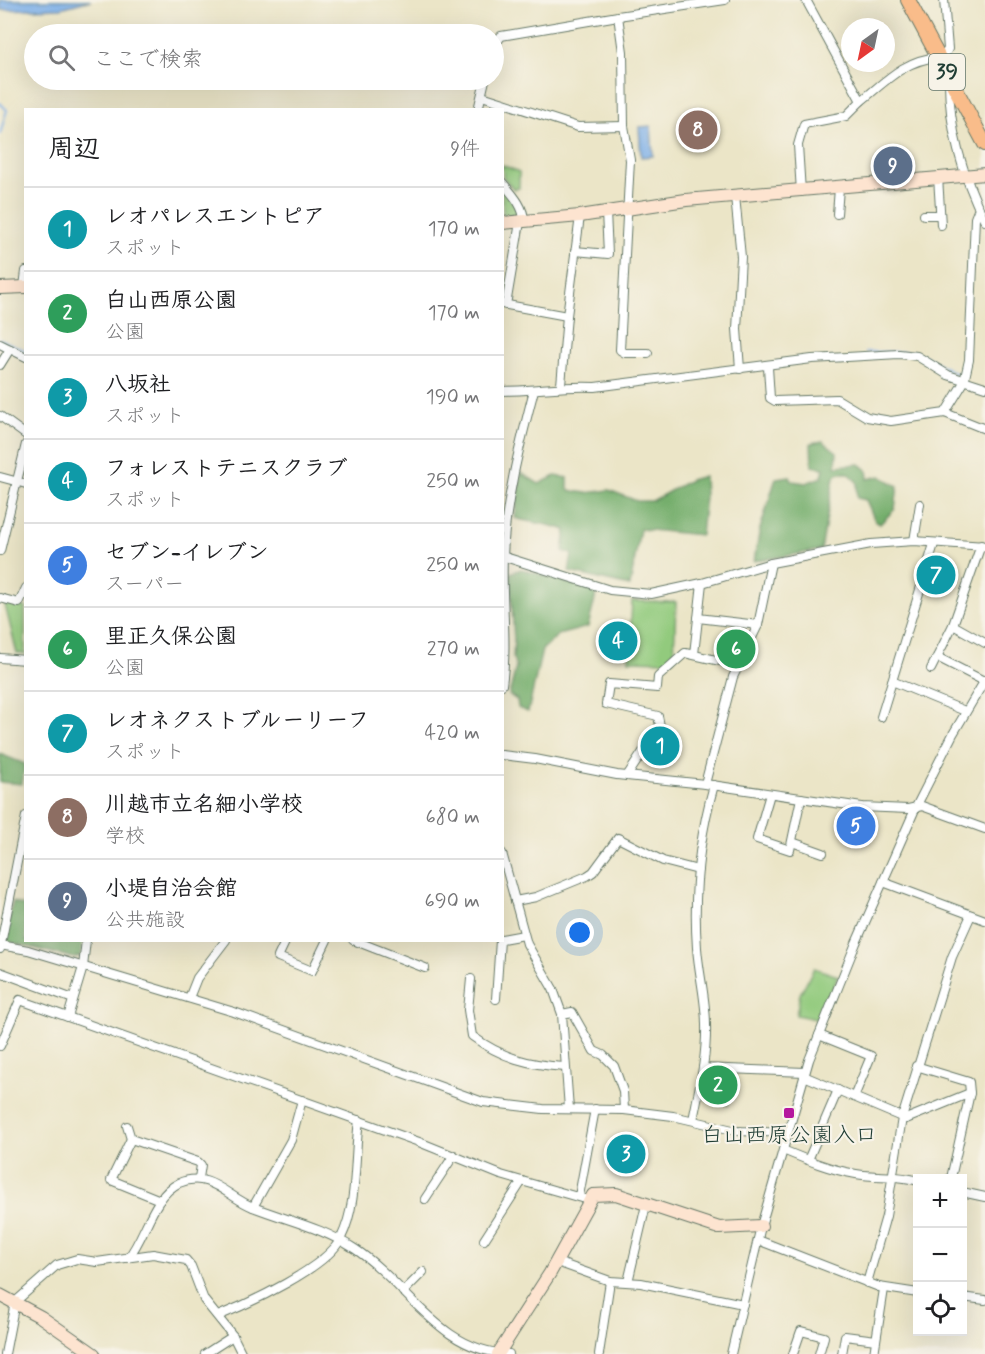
<!DOCTYPE html>
<html lang="ja">
<meta charset="utf-8">
<style>
:root{--surface:#fff;--page:#f2f2f2;--text:#202124;--muted:#757577;--line:#e0e0e0;--accent:#7c3aed}
body{margin:0;font-family:Mynerve,"Klee One",sans-serif;background:var(--page);color:var(--text)}
.controls{position:absolute;right:18px;bottom:18px;display:grid;overflow:hidden;border-radius:0px;box-shadow:0 6px 24px #0002}
.controls button{width:54px;height:54px;display:grid;place-items:center;padding:0;border:0;border-bottom:2px solid var(--line);background:var(--surface);color:var(--text);font:30px sans-serif}
.compass{position:absolute;left:841px;top:18px;width:54px;height:54px;border-radius:50%;background:var(--surface);box-shadow:0 6px 24px #0002;rotate:213deg}
.you{position:absolute;left:580px;top:933px;width:21px;height:21px;margin:-15px;border:4px solid #fff;border-radius:50%;background:#1a73e8;box-shadow:0 0 0 9px #1a73e833}
.badge{display:grid;place-items:center;width:39px;height:39px;border-radius:50%;background:var(--accent);color:#fff;font-size:20px;font-weight:700}
.pin{position:absolute;translate:-50% -50%;border:3px solid #fff;box-shadow:0 2px 6px #0006}
.list{margin:0;padding:0;list-style:none}
h2{display:flex;justify-content:space-between;align-items:center;height:78px;margin:0;padding:0 24px;font-size:26px}
h2 small{font-size:20px;font-weight:400;color:var(--muted)}
.list li{display:grid;grid-template-columns:39px 1fr auto;gap:18px;align-items:center;box-sizing:border-box;height:84px;padding:0 24px;border-top:2px solid var(--line)}
.list b{display:block;font-size:22px;white-space:nowrap}
.list p{margin:0;font-size:20px;white-space:nowrap;color:var(--muted)}
.list em{font-size:20px;font-style:normal;color:var(--muted)}
.icon{flex:none;width:33px;height:33px;fill:none;stroke:currentColor;stroke-width:2;stroke-linecap:round;stroke-linejoin:round}
.map{position:relative;flex:none;width:985px;height:1354px;overflow:hidden}
.search{position:absolute;background:var(--surface);box-shadow:0 6px 24px #0002;left:24px;top:24px;width:480px;height:66px;display:flex;align-items:center;gap:15px;box-sizing:border-box;padding:0 21px;border-radius:33px;color:var(--muted);font-size:22px}
.panel{position:absolute;background:var(--surface);box-shadow:0 6px 24px #0002;left:24px;top:108px;width:480px;height:834px;border-radius:0px}
.map>svg:first-child{display:block}
</style>
<div class="map">
<svg width="985" height="1354" viewBox="0 0 985 1354">
<rect width="100%" height="100%" fill="#f7f3e8"/>
<filter id="ink" filterUnits="userSpaceOnUse"><feTurbulence type="fractalNoise" baseFrequency=".0167" numOctaves="2"/><feDisplacementMap in="SourceGraphic" scale="12" xChannelSelector="R" yChannelSelector="G"/><feConvolveMatrix kernelMatrix="1 2 1 2 8 2 1 2 1" color-interpolation-filters="sRGB"/></filter>
<filter id="wash" filterUnits="userSpaceOnUse"><feTurbulence type="fractalNoise" baseFrequency=".008" numOctaves="4" result="noise"/><feDisplacementMap in="SourceGraphic" scale="24" xChannelSelector="R" yChannelSelector="G"/><feGaussianBlur stdDeviation="1.35" result="paint"/><feColorMatrix in="noise" values="0 0 0 0 0 0 0 0 0 0 0 0 0 0 0 0 0 1.4 0 .05"/><feComposite in="paint" operator="in"/></filter>
<g filter="url(#wash)">
<rect width="100%" height="100%" fill="#ebe5c7"/>
<g fill="#92ca7d" stroke="#588458" stroke-width="1.5">
<path d="M502,165L519,172V188L513,189L503,177Z"/>
<path d="M502,187L517,207L519,216L503,218Z"/>
<path d="M4,601L25,607V654L17,653Z"/>
<path d="M632,601L676,602L674,658L670,661L629,660Z"/>
<path d="M814,968L838,976L820,1020L796,1015L800,994Z"/>
<path d="M706,1070L735,1072L728,1105L701,1097Z"/>
</g>
<g fill="#75ae6c" stroke="#4a7650" stroke-width="1.5">
<path d="M823,441L837,452L836,466L860,464L867,470L868,479L880,476L898,486L895,509L880,524L875,521L866,500L857,498V482L848,473H839L834,477L821,550L754,561L760,529L776,478L790,476L792,481L806,483L822,477L824,468L812,466L811,443Z"/>
<path d="M521,473L539,484L555,476L568,478V490L586,493L609,490L637,501H652L690,480L704,476L705,497L701,535L640,529L630,586L569,572L572,554L563,551L566,530C549,524 532,523 515,518Z"/>
<path d="M521,569L597,591L588,627L558,635L542,650L528,712L518,708L517,700L509,695L516,667L513,658L514,641L510,573Z"/>
<path d="M0,754L25,764L22,784L0,782Z"/>
<path d="M13,902L25,906L26,940L83,941L81,956L74,958L6,941L4,935Z"/>
</g>
<g fill="#7aade7" stroke="#4c758e" stroke-width="1.5">
<path d="M0,0H91L61,8L0,10Z"/>
<path d="M651,126L653,156L641,157L639,127Z"/>
</g>
<g fill="none" stroke-linecap="round" stroke-linejoin="round">
<g stroke="#7aade7" stroke-width="2">
<path d="M0,103L7,110L0,134"/>
<path d="M0,339L26,351"/>
<path d="M866,352H914"/>
<path d="M922,355L957,374"/>
</g>
</g>
</g>
<g filter="url(#ink)">
<g fill="none" stroke-linecap="round" stroke-linejoin="round">
<g stroke="#667867" stroke-width="10">
<g id="street">
<path d="M494,47L501,36L618,16"/>
<path d="M941,61L948,49L944,0"/>
<path d="M949,81C949,131 963,177 985,221"/>
<path d="M482,96L578,127L624,126"/>
<path d="M861,101C886,81 904,60 938,57"/>
<path d="M478,110L485,80"/>
<path d="M938,177L941,225"/>
<path d="M502,182C512,194 524,206 524,221"/>
<path d="M801,192L798,145L804,124L846,116L861,101L806,0"/>
<path d="M735,196L741,257L737,329L740,369"/>
<path d="M837,214L839,188"/>
<path d="M924,215H940"/>
<path d="M575,251L608,254L606,212"/>
<path d="M24,287L26,271"/>
<path d="M502,304L567,316"/>
<path d="M506,305L520,222"/>
<path d="M0,344L26,357"/>
<path d="M648,353H625L620,350L630,160L624,126L623,52L618,16L725,0"/>
<path d="M0,365L10,349"/>
<path d="M768,367L770,398L775,401L837,399L867,417L891,421L945,413L964,382L969,360L975,218L979,208"/>
<path d="M561,385L567,316L580,216"/>
<path d="M502,391C534,391 564,385 595,387L812,359L899,354L917,356L948,375L985,387"/>
<path d="M945,413L985,429"/>
<path d="M0,416L26,435"/>
<path d="M0,477L26,484"/>
<path d="M914,541L920,504"/>
<path d="M0,551L26,444"/>
<path d="M502,556L610,590L651,594L702,583L771,563L871,544L914,541L985,546"/>
<path d="M0,598L19,603L26,588"/>
<path d="M698,618L758,625"/>
<path d="M953,625L985,643"/>
<path d="M694,654L702,583"/>
<path d="M937,657L984,681"/>
<path d="M0,658L26,660"/>
<path d="M931,669L953,625L981,545"/>
<path d="M892,681L965,711"/>
<path d="M502,685C508,642 501,600 503,557C505,501 520,444 534,390"/>
<path d="M881,717L934,544"/>
<path d="M502,755L535,759L617,775L705,784L862,807L908,809L922,806L985,829"/>
<path d="M627,776L660,726L658,716L606,704L609,684L657,688L658,677L685,653L738,665"/>
<path d="M705,784L733,677L758,625L771,563"/>
<path d="M770,794L757,839L790,850L801,798"/>
<path d="M792,842L823,853"/>
<path d="M502,853L527,944L553,989L562,1014L569,1109"/>
<path d="M883,882L985,920"/>
<path d="M515,901L536,897L587,876L593,872L618,838L663,861L698,870"/>
<path d="M502,939L524,935"/>
<path d="M286,940L278,957L312,971L327,940"/>
<path d="M353,940L425,968"/>
<path d="M0,945L28,950L234,1012L483,1102L543,1109L624,1110L673,1116L737,1131L788,1133"/>
<path d="M0,949L26,816"/>
<path d="M0,972L73,999"/>
<path d="M471,979L468,1010L472,1036C502,1058 529,1065 565,1067"/>
<path d="M189,998L197,978L226,940"/>
<path d="M496,999L500,940"/>
<path d="M562,1014L572,1012L594,1051L603,1055L614,1066L623,1091L624,1110"/>
<path d="M68,1017L83,967L86,940"/>
<path d="M819,1035L871,1056L854,1097"/>
<path d="M0,1046L20,1000L419,1142L501,1175L588,1200"/>
<path d="M916,1066L969,1082L970,1093"/>
<path d="M703,1068L805,1072"/>
<path d="M804,1076L906,1119L970,1093L951,1178"/>
<path d="M693,1120C699,1089 707,1057 706,1025C706,1000 699,974 697,948C693,893 699,838 714,785"/>
<path d="M127,1126L131,1139"/>
<path d="M783,1150C807,1160 831,1170 856,1174C877,1178 897,1174 918,1181"/>
<path d="M808,1160L838,1090"/>
<path d="M962,1192L985,1197"/>
<path d="M579,1196L595,1109"/>
<path d="M425,1199L454,1155"/>
<path d="M160,1200L111,1180L131,1139L198,1162L201,1165L199,1178"/>
<path d="M253,1207L291,1140L302,1100"/>
<path d="M484,1240L522,1181"/>
<path d="M758,1240L879,1287L918,1293"/>
<path d="M128,1258C146,1236 152,1196 179,1183C210,1170 227,1197 253,1207C289,1221 321,1227 355,1249C408,1284 438,1351 509,1354"/>
<path d="M557,1262L610,1281L641,1283L743,1304"/>
<path d="M628,1282L646,1205"/>
<path d="M867,1283L886,1216L902,1118L952,957L971,915"/>
<path d="M403,1292L423,1272"/>
<path d="M962,1297L985,1300"/>
<path d="M218,1316C248,1304 328,1267 341,1238C358,1204 354,1158 359,1120"/>
<path d="M5,1354L15,1302L57,1265L77,1259L97,1262L153,1254L186,1260L191,1266L204,1300L233,1336L242,1354"/>
<path d="M205,1354L233,1336"/>
<path d="M599,1354L610,1281"/>
<path d="M731,1354L761,1226L809,1060L856,943L916,807L953,734L985,680"/>
<path d="M793,1354L801,1331L824,1337L819,1354"/>
<path d="M842,1354L845,1336L876,1340"/>
<path d="M874,1354L884,1289"/>
</g>
</g>
<g stroke="#667867" stroke-width="14">
<g id="secondary">
<path d="M502,223L580,216L686,200L985,174"/>
<path d="M0,288L26,287"/>
<path d="M0,1295L41,1317L94,1354"/>
<path d="M498,1354L550,1273L593,1195L616,1194L719,1228L761,1226"/>
</g>
</g>
<g stroke="#667867" stroke-width="16">
<path id="primary" d="M908,0L985,144"/>
</g>
<use href="#street" stroke="#fff" stroke-width="8"/>
<use href="#secondary" stroke="#fde4d0" stroke-width="12"/>
<use href="#primary" stroke="#f9bc8a" stroke-width="14"/>
</g>
</g>
<rect fill="#b5179e" stroke="#f7f3e8" stroke-width="2" x="783" y="1107" width="12" height="12" rx="3"/>
<g text-anchor="middle" dominant-baseline="central" stroke-width="4.5" stroke-linejoin="round" paint-order="stroke">
<rect fill="#f7f3e8" stroke="#60746a" stroke-width="1.5" x="929" y="54" width="36" height="36" rx="4.5"/>
<g font-size="21" font-weight="bold" fill="#1f3d34">
<text x="947" y="72">39</text>
</g>
<g font-size="22" fill="#1f3d34" stroke="#f7f3e8">
<text x="789" y="1136">白山西原公園入口</text>
</g>
</g>
</svg>
<div class="controls">
<button>+</button>
<button>−</button>
<button><svg class="icon" aria-label="locate" viewBox="0 0 24 24"><circle cx="12" cy="12" r="6"/><path d="M12 2v4M12 18v4M2 12h4M18 12h4"/></svg></button>
</div>
<svg class="compass" viewBox="-18 -18 36 36"><path d="M0-13l5 13h-10z" fill="#e53935"/><path d="M0 13l5-13h-10z" fill="#757577"/></svg>
<div class="you"></div>
<div class="pin badge" style="left:660px;top:746px;background:#0f9aa8">1</div>
<div class="pin badge" style="left:718px;top:1085px;background:#2e9e5b">2</div>
<div class="pin badge" style="left:626px;top:1154px;background:#0f9aa8">3</div>
<div class="pin badge" style="left:618px;top:641px;background:#0f9aa8">4</div>
<div class="pin badge" style="left:856px;top:826px;background:#3f7fe0">5</div>
<div class="pin badge" style="left:736px;top:649px;background:#2e9e5b">6</div>
<div class="pin badge" style="left:936px;top:575px;background:#0f9aa8">7</div>
<div class="pin badge" style="left:698px;top:130px;background:#8d6e63">8</div>
<div class="pin badge" style="left:893px;top:166px;background:#5c6f8a">9</div>
<div class="search"><svg class="icon" aria-label="search" viewBox="0 0 24 24"><circle cx="10" cy="10" r="6"/><path d="M15 15l6 6"/></svg>ここで検索</div>
<section class="panel">
<h2>周辺<small>9件</small></h2>
<ul class="list">
<li><span class="badge" style="background:#0f9aa8">1</span><div><b>レオパレスエントピア</b><p>スポット</p></div><em>170 m</em></li>
<li><span class="badge" style="background:#2e9e5b">2</span><div><b>白山西原公園</b><p>公園</p></div><em>170 m</em></li>
<li><span class="badge" style="background:#0f9aa8">3</span><div><b>八坂社</b><p>スポット</p></div><em>190 m</em></li>
<li><span class="badge" style="background:#0f9aa8">4</span><div><b>フォレストテニスクラブ</b><p>スポット</p></div><em>250 m</em></li>
<li><span class="badge" style="background:#3f7fe0">5</span><div><b>セブン-イレブン</b><p>スーパー</p></div><em>250 m</em></li>
<li><span class="badge" style="background:#2e9e5b">6</span><div><b>里正久保公園</b><p>公園</p></div><em>270 m</em></li>
<li><span class="badge" style="background:#0f9aa8">7</span><div><b>レオネクストブルーリーフ</b><p>スポット</p></div><em>420 m</em></li>
<li><span class="badge" style="background:#8d6e63">8</span><div><b>川越市立名細小学校</b><p>学校</p></div><em>680 m</em></li>
<li><span class="badge" style="background:#5c6f8a">9</span><div><b>小堤自治会館</b><p>公共施設</p></div><em>690 m</em></li>
</ul>
</section>
</div>
